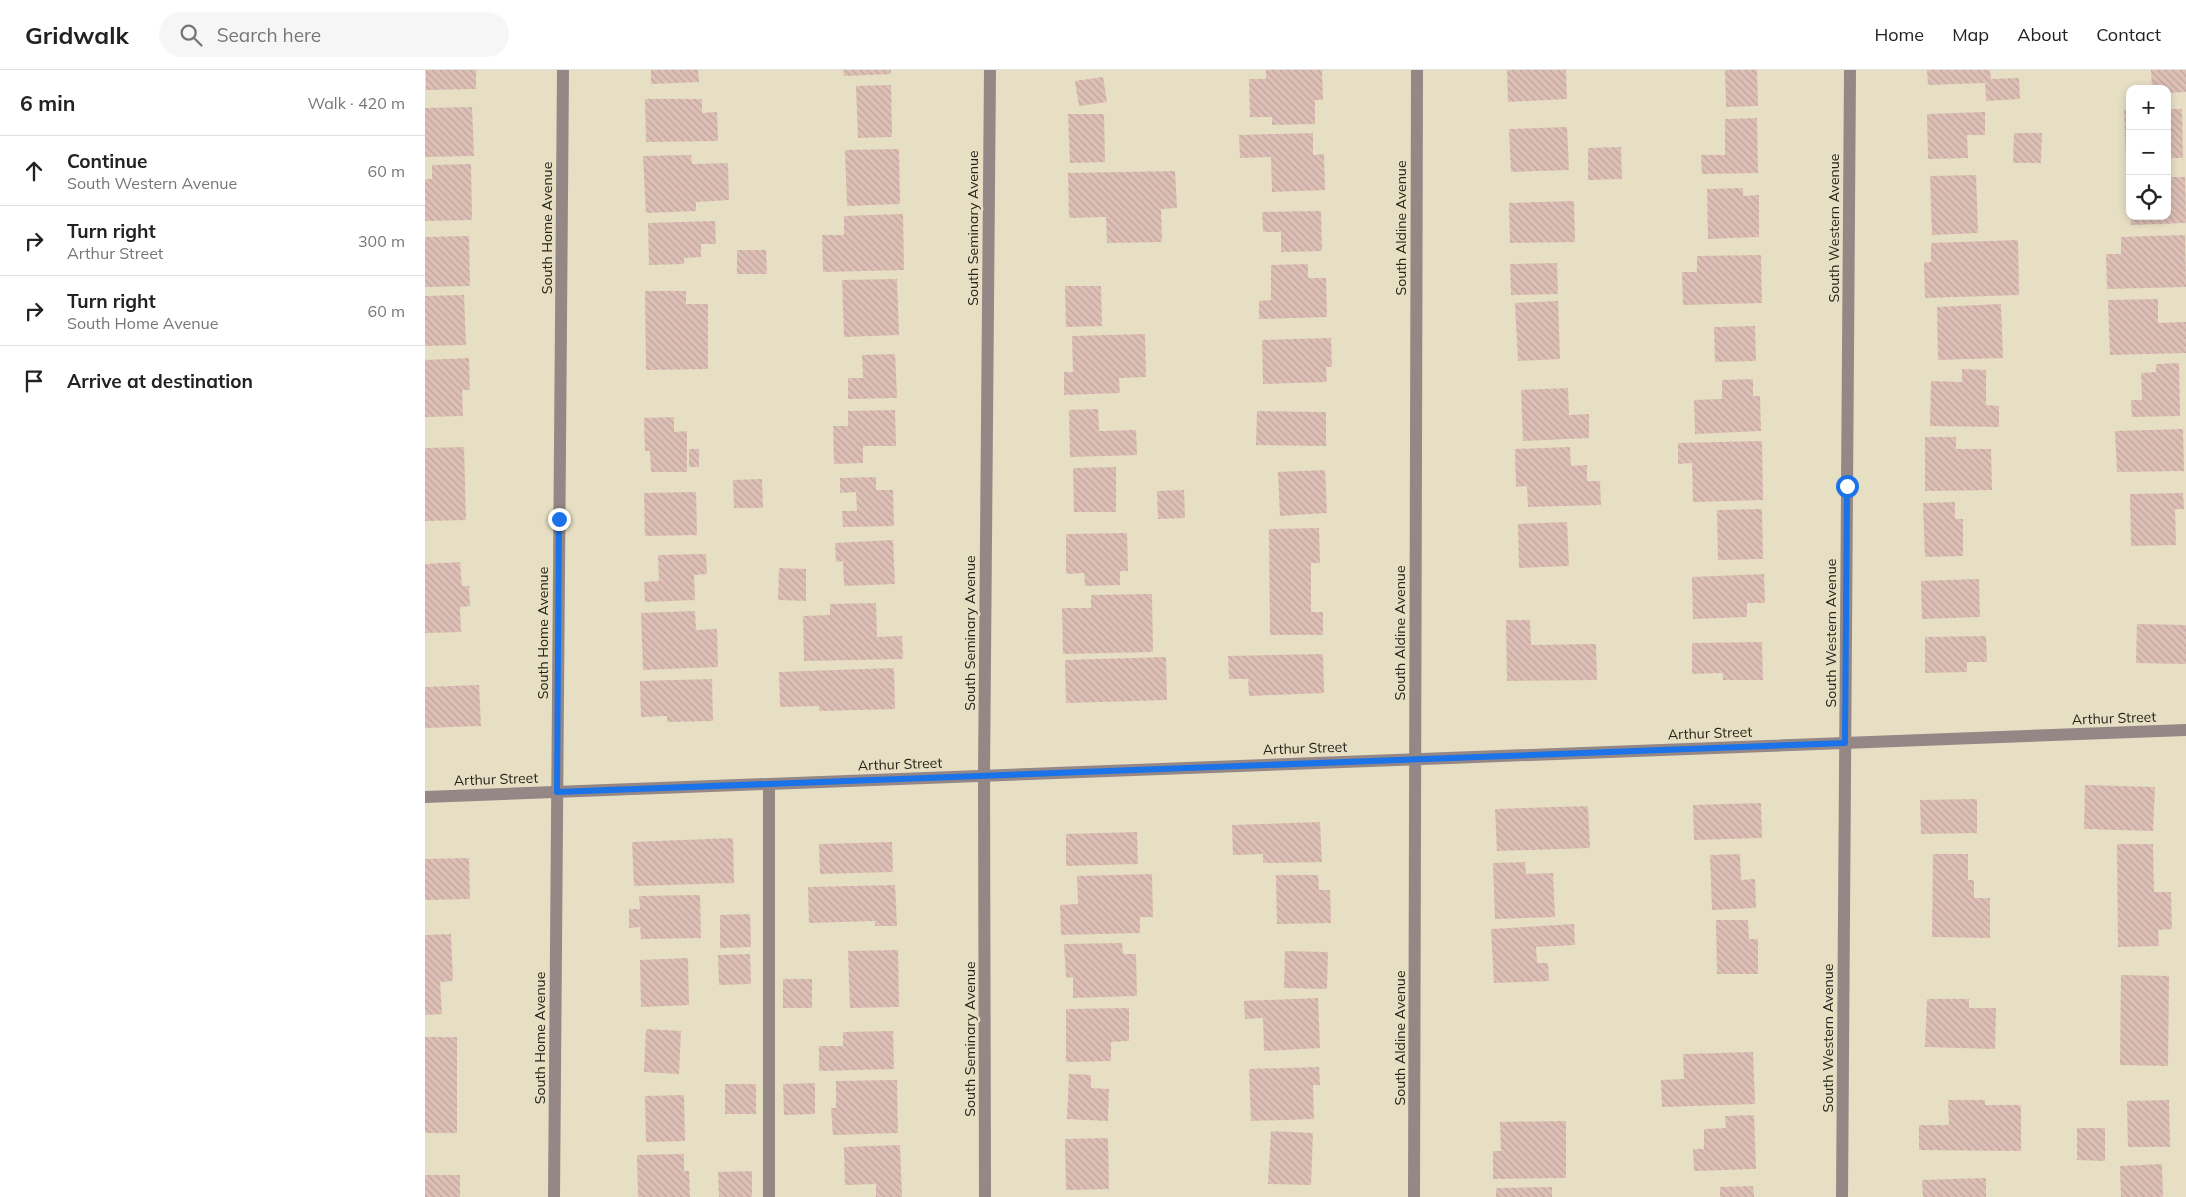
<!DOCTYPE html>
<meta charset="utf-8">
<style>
:root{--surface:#fff;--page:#f6f6f6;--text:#222;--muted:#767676;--line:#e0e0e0}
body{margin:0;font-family:Mulish,sans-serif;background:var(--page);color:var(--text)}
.controls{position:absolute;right:15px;top:15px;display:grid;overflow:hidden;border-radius:10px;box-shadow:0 2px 8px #0003}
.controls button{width:45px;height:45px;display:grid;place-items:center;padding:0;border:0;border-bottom:1px solid var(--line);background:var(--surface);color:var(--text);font:25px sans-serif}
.stop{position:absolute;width:15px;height:15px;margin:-11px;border:4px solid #1a73e8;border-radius:50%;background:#fff}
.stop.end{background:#1a73e8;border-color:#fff;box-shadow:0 1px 5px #0008}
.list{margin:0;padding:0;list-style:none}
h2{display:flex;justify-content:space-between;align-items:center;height:65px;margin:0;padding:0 20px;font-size:21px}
h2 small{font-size:16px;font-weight:400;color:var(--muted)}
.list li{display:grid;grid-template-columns:32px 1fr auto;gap:15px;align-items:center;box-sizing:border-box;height:70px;padding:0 20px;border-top:1px solid var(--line)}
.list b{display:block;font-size:19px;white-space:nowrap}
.list p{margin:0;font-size:16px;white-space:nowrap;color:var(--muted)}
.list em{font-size:16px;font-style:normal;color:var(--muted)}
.icon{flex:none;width:28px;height:28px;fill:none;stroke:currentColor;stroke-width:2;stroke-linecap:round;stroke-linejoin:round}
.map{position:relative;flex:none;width:1761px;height:1127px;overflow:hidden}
header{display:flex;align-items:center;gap:30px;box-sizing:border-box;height:70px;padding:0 25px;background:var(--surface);border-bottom:1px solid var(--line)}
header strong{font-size:24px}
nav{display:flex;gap:28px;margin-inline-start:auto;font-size:18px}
.search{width:350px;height:45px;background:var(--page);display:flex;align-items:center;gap:12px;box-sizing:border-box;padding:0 18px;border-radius:28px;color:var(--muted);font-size:19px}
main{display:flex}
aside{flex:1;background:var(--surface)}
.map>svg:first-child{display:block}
</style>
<header>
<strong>Gridwalk</strong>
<div class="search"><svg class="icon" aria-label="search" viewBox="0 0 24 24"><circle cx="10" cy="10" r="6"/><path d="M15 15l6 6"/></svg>Search here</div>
<nav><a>Home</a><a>Map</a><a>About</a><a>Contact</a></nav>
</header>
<main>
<aside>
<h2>6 min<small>Walk · 420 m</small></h2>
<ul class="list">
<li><svg class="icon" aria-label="ahead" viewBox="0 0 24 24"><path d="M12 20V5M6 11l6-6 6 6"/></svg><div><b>Continue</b><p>South Western Avenue</p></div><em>60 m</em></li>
<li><svg class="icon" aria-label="right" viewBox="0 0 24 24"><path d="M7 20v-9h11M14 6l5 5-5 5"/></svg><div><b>Turn right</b><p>Arthur Street</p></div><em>300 m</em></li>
<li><svg class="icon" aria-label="right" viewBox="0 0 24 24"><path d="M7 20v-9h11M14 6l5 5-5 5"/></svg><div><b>Turn right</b><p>South Home Avenue</p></div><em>60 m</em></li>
<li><svg class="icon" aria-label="arrive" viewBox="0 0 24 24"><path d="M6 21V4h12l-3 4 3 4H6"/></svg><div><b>Arrive at destination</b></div></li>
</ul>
</aside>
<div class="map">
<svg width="1761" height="1127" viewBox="0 0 1761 1127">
<defs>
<pattern id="building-back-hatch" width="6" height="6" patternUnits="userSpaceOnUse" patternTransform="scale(1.25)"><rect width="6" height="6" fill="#ddbfb6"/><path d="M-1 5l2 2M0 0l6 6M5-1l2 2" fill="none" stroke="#bea49c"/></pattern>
</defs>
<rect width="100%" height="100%" fill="#e6dfc4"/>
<g fill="url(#building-back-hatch)">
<path d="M1,0H51V19L1,20Z"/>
<path d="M226,0H273L274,12L226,14Z"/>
<path d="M418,0H466V4L419,6Z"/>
<path d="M841,0H897L898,30H890V54L847,55V47H825L824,9H841Z"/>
<path d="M1082,0H1141L1142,29L1083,32Z"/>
<path d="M1300,0H1332L1333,36L1301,37Z"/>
<path d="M1502,0H1565L1566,9L1594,8L1595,29L1561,31L1560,13L1503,15Z"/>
<path d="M1726,0H1761V22L1742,23V19H1727Z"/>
<path d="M678,7L682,32L654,36L650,11Z"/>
<path d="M466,15L467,67L433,68L431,16Z"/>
<path d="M220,29H277V43L292,42L293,71L221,72Z"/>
<path d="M47,37L49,86L0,87V38Z"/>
<path d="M1742,39H1757L1758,88H1742Z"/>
<path d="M1699,40H1705V89H1701Z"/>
<path d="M1560,42V65H1542L1543,88L1503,89L1502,44Z"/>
<path d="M643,44H679L680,92L645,93Z"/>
<path d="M1332,48L1333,103L1277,104L1276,85H1300V49Z"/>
<path d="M1142,57L1144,100L1086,102L1084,59Z"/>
<path d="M888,63V85L899,84L900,120L847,122L846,87L815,88L814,65Z"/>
<path d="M1589,63H1617L1616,93H1588Z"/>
<path d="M1196,77L1197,109L1163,110V78Z"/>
<path d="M474,79L475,134L422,136L420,80Z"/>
<path d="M266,85L267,94L303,93L304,130L271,132V141L221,143L218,86Z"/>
<path d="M46,94L47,150L0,151V109H7V95Z"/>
<path d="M750,101L752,138L736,139L737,172L682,173L681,147L644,148L643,103Z"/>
<path d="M1551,105L1553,163L1507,165L1505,106Z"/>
<path d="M1742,107H1760L1761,153L1706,155V146H1742Z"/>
<path d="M1318,118V126L1334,125V167L1283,169L1282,119Z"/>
<path d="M1149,131L1150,172L1085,173L1084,133Z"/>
<path d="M896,141L897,181L856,182V162H838L837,142Z"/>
<path d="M478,144L479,200L398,202L397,165H419V146Z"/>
<path d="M290,151L291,174H276V187L259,188V194L224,195L223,153Z"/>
<path d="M1760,165L1761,217L1682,219L1681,184H1696V167Z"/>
<path d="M44,166L45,216L0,217V167Z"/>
<path d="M1593,170L1594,225L1500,228L1499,192H1506V173Z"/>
<path d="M312,180H341L342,204H312Z"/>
<path d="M1336,185L1337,233L1258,235L1257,202H1272V186Z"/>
<path d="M1132,193L1133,224L1086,225L1085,194Z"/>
<path d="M883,194V208H901L902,247L834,249V231L846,230V195Z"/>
<path d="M472,209L474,265L419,267L417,210Z"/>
<path d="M640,216H676L677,256L641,257Z"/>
<path d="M220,221H261V234H283V299L221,300Z"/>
<path d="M39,225L41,275L0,276V226Z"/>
<path d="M1733,229V253L1761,252V283L1685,285L1683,230Z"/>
<path d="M1133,231L1135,289L1093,291L1090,233Z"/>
<path d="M1576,234L1578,288L1513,290L1512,237Z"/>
<path d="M1330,256L1331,291L1290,292L1289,257Z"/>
<path d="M720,264L721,307L694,308L695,323L639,325V302H648L647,266Z"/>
<path d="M906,268L907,297H901L902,312L838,314L837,270Z"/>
<path d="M470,284L472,328L423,329V308H438L437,285Z"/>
<path d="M44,288L45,320H37L38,346L0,347V290Z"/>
<path d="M1754,293L1755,346L1707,347L1706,330H1717L1716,303L1731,302V294Z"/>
<path d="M1537,299L1561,300V335L1574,336V357L1505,356L1506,311L1537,312Z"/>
<path d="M1328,309V326H1335L1336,361L1270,364L1269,330L1297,329V310Z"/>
<path d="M1143,318L1144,345L1164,344V368L1098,371L1096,320Z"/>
<path d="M673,339L674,361L711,360L712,385L645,387L644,340Z"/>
<path d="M470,340L471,376H438V393L409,394L408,356H423V341Z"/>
<path d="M832,341L901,342V376L831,375Z"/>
<path d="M249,347V362L262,361V402H226L225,381H220L219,348Z"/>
<path d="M1758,359L1759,401L1692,402L1690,361Z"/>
<path d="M1500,367H1531V379H1566L1567,420L1500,421Z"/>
<path d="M1337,371L1338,430L1268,432L1267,393L1253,394V373Z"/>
<path d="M39,377L41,450L0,451V378Z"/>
<path d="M1145,377L1146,396L1162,395V411H1175L1176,435L1103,437L1102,416L1091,417L1090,379Z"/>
<rect x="264" y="379" width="10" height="18"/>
<path d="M691,397V442H649L648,398Z"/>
<path d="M900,400L902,443L855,446L853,402Z"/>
<path d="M451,407V420H468L469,456L418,457L417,441H432L431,422L415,423V408Z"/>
<path d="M337,409L338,438H309L308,410Z"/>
<path d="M759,420L760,448L733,449L732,421Z"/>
<path d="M271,422L272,465L220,466L219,423Z"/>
<path d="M1758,423L1759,439H1750L1751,475L1706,476L1705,424Z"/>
<path d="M1530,432V449H1538V486L1500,487L1498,433Z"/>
<path d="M1337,439L1338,489L1293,490L1292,440Z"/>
<path d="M1142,452L1144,496L1094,498L1093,454Z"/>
<path d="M894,458L895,493H886V542H898V565H845L844,459Z"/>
<path d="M702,463L703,501H695V515L660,516L659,503L641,504V464Z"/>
<path d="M468,470L470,514L419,516L418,491L411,492L410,473Z"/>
<path d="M281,484L282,504L269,505L270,530L220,532L219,512L234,511L233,485Z"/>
<path d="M35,492L37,516H44L45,536L35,537L36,562L0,563V494Z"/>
<path d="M354,498L381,499V531L353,530Z"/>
<path d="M1339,504L1340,533H1322V547L1268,549L1267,507Z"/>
<path d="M1554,509L1555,547L1497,549L1496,511Z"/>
<path d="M727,524L728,582L638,584L637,538H666V525Z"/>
<path d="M451,533L452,567L477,566L478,589L379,591L378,546L405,545V534Z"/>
<path d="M270,541L271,560L292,559L293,597L218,600L216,543Z"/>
<path d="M1081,550H1105L1106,575L1171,574L1172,610L1082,611Z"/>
<path d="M1712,554L1761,555V594L1711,593Z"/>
<path d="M1561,566L1562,592H1542V602L1500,603V567Z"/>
<path d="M1337,572L1338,610H1298V603L1267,604V573Z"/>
<path d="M898,584L899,623L824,626L823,609H804L803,586Z"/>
<path d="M741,587L742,630L641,633L640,590Z"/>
<path d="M469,598L470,639L394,641V636L355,637L354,602Z"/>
<path d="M287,609L288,651L242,652V646L216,647L215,611Z"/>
<path d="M54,615L56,656L0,658V617Z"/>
<path d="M1660,715L1730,717L1728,761L1659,759Z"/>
<path d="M1552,729V763L1496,764L1495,730Z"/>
<path d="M1336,733L1337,768L1269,770L1268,735Z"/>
<path d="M1163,736L1165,778L1072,781L1070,739Z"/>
<path d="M895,752L897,792L838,793V784L808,785L807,755Z"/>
<path d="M712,762L713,794L641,796V764Z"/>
<path d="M308,768L309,813L209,816L207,772Z"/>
<path d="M467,772L468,802L395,804L394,774Z"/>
<path d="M1692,774H1728L1729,822H1746L1747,859L1733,860L1734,876L1693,877Z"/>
<path d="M1315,784L1316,810L1330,809L1331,838L1287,840L1285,785Z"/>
<path d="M1508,784H1543V810H1549V828H1565V868L1507,867Z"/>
<path d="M44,788L45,829L0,830V789Z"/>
<path d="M1100,792L1101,804L1128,803L1130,847L1070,849L1068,793Z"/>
<path d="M727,804L728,847H715V863L636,865L635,835L653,834L652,806Z"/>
<path d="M851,805H893L894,820H905L906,853L852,854Z"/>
<path d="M470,815L472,856H450V851L384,853L383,817Z"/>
<path d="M275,825L276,868L216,869L215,857L204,858V839H215L214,826Z"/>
<path d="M325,844L326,877L295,878V845Z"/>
<path d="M1291,850H1323L1324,869H1333V904H1292Z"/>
<path d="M1149,854L1150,875L1111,877L1112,893H1123L1124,911L1069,913L1066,859Z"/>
<path d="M26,864L28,911L15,912L17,944L0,945V865Z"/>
<path d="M697,873L698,884H711L712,926L648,928V907L641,908L639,874Z"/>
<path d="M473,880L474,937L425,938L423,881Z"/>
<path d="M860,881L903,882L902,919L859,918Z"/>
<path d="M325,884L326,914L294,915L293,885Z"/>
<path d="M263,888L264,935L216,937L215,890Z"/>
<path d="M1696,905L1744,906L1743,996L1695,995Z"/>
<rect x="358" y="909" width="29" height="29"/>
<path d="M893,928L895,978L839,981L838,948L820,949L819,931Z"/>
<path d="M1502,929H1544V938H1571L1570,979L1500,977Z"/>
<path d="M704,938V971L686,972V991L641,992V939Z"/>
<path d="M221,959L256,961L254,1004L219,1002Z"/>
<path d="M468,961L469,999L394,1001V976H418V962Z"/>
<rect x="0" y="967" width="32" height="96"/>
<path d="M1328,982L1330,1034L1237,1037L1236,1010L1259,1009L1258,984Z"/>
<path d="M894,997L895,1015H888L889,1049L826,1051L824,999Z"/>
<path d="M644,1004L666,1005V1018L684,1019L683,1051L642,1049Z"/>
<path d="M472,1010L473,1063L408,1065L406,1038H411V1011Z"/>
<path d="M390,1013V1044L359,1045L358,1014Z"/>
<rect x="300" y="1014" width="31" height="30"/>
<path d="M259,1025L260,1071L221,1072L220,1026Z"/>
<path d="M1523,1030H1560V1035H1596V1081L1494,1080V1055H1524Z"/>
<path d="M1744,1030L1745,1077H1703L1702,1031Z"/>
<path d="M1329,1045L1331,1099L1269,1101L1268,1079H1279V1059L1301,1058L1300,1046Z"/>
<path d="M1141,1051V1108L1068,1109V1081H1076L1075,1052Z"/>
<path d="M1652,1058H1680V1091L1652,1090Z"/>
<path d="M846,1061L888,1063L886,1115L843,1114Z"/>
<path d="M683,1068L684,1119L641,1120L640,1069Z"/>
<path d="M475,1075L477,1127H451V1114L420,1115L419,1077Z"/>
<path d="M259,1084V1101H264L265,1127H213L212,1085Z"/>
<path d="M1737,1094L1738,1127H1696L1695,1096Z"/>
<path d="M327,1101V1127H294L293,1102Z"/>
<rect x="0" y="1105" width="35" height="22"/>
<path d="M1561,1108V1127H1498L1497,1110Z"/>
<path d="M1328,1116L1329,1127H1295V1117Z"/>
<path d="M1127,1117V1127H1071V1118Z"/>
</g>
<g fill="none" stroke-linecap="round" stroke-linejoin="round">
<g stroke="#948785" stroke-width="12">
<path d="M344,714V1127"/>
<path d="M0,727L1761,660"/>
<path d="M129,1127L138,0"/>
<path d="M560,1127L559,705L565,0"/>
<path d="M989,1127L992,0"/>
<path d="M1417,1127L1425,0"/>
</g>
</g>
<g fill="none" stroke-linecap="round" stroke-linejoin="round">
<path stroke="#1a73e8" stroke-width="6" d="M134,449L132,722L1420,673L1422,416"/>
</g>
<g text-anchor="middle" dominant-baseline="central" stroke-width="5" stroke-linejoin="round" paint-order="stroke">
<g font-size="14" fill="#262419" stroke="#e6dfc4">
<text transform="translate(122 158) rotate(-90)">South Home Avenue</text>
<text transform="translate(548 158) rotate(-90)">South Seminary Avenue</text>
<text transform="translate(976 158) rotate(-90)">South Aldine Avenue</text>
<text transform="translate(1409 158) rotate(-90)">South Western Avenue</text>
<text transform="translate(118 563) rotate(-90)">South Home Avenue</text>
<text transform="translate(545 563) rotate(-90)">South Seminary Avenue</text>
<text transform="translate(975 563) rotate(-90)">South Aldine Avenue</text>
<text transform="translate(1406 563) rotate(-90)">South Western Avenue</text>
<text transform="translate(1689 648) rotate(-2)">Arthur Street</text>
<text transform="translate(1285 663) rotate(-2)">Arthur Street</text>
<text transform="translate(880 678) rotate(-2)">Arthur Street</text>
<text transform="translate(475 694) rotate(-2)">Arthur Street</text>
<text transform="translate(71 709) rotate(-2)">Arthur Street</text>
<text transform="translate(115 968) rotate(-90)">South Home Avenue</text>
<text transform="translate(975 968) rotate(-90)">South Aldine Avenue</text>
<text transform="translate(1403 968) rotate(-90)">South Western Avenue</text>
<text transform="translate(545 969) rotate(-90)">South Seminary Avenue</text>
</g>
</g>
</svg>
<div class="controls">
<button>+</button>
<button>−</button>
<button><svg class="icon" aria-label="locate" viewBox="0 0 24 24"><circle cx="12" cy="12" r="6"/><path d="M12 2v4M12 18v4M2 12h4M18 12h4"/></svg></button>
</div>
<div class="stop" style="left:1422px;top:416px"></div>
<div class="stop end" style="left:134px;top:449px"></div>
</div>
</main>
